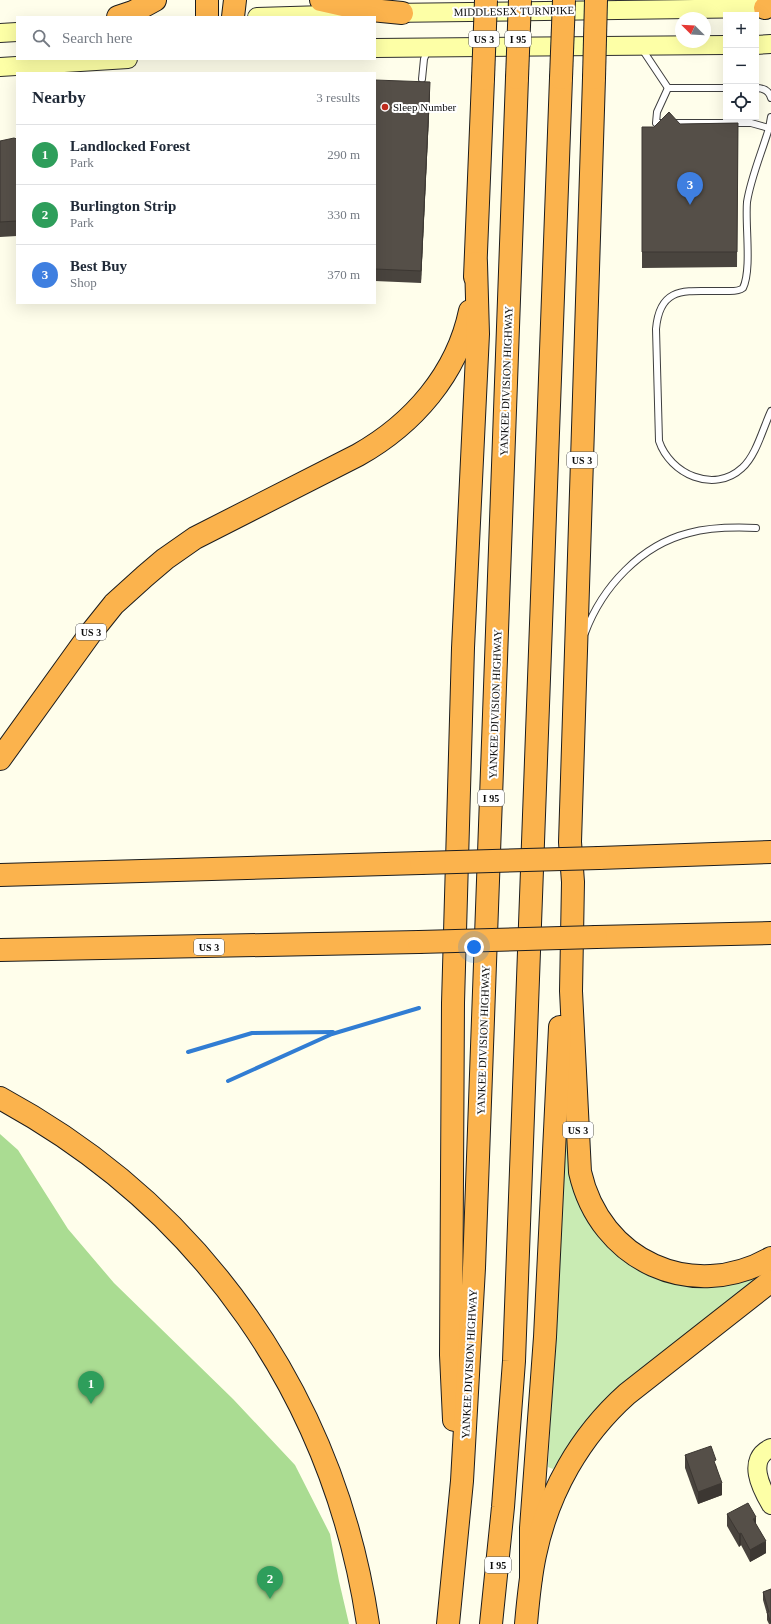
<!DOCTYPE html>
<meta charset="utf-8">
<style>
:root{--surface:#fff;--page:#f2f2f3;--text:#1f2937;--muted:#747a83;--line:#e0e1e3;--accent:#c22c1e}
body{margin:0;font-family:Georgia,serif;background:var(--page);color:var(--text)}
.controls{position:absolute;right:12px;top:12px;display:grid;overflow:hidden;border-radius:0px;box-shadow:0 4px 16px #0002}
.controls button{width:36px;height:36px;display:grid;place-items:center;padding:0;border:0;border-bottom:1px solid var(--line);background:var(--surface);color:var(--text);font:20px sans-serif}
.compass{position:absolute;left:675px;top:12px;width:36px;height:36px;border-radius:50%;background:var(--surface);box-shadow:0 4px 16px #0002;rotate:294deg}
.you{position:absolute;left:474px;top:947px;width:14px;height:14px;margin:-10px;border:3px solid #fff;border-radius:50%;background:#1a73e8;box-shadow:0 0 0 6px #1a73e833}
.badge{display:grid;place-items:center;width:26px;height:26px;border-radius:50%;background:var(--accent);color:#fff;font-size:13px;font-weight:700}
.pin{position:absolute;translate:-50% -33px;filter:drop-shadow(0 1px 2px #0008)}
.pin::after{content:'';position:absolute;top:21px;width:14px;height:12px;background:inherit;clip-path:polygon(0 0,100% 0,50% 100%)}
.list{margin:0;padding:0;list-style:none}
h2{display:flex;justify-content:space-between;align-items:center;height:52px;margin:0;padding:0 16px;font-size:17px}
h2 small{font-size:13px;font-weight:400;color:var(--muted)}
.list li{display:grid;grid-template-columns:26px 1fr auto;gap:12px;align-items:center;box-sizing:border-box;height:60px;padding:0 16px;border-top:1px solid var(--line)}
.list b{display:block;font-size:15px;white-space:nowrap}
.list p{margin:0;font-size:13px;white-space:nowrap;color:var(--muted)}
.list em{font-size:13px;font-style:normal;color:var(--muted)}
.icon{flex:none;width:22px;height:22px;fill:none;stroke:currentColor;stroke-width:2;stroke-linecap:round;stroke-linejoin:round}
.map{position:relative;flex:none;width:771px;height:1624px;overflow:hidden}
.search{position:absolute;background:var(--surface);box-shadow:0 4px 16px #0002;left:16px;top:16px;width:360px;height:44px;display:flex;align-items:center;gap:10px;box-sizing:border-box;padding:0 14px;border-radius:0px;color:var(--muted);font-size:15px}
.panel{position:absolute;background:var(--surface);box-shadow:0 4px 16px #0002;left:16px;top:72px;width:360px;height:232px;border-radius:0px}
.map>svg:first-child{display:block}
</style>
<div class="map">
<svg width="771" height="1624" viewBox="0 0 771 1624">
<rect width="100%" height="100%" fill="#fffeeb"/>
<path fill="#c9ebb3" d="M567,1126L571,1157L632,1263L771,1270L643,1368L604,1402L583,1425L553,1469L548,1467Z"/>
<path fill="#aadc92" d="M0,1134L18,1150L68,1229L114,1283L233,1399L295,1465L330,1534L339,1581L349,1624H0Z"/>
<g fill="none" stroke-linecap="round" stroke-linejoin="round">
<g stroke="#317dd3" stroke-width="4">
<path d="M188,1052L252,1033L333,1032"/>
<path d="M228,1081L332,1034L419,1008"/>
</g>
<g stroke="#3f3f3f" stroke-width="8">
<g id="lane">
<path d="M642,49L668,88"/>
<path d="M422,79L424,59L428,49"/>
<path d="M668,88L657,112L656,123H751L769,128L771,117"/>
<path d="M668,88H726"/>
<path d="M756,88C763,88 769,90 771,98"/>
<path d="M771,129L769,128C762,152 751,177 747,202C745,225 752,269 743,288C738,292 731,291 725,291C689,292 660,283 656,329L659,441C670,474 714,494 742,468C756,456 763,428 771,411"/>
<path d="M585,633C602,587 641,545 689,533C711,527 733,527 756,528"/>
</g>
</g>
<g stroke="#2e2e2e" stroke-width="20">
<g id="secondary">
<path d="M388,13L771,8"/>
<path d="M257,17L358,14"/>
<path d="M0,33L17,32"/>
<path d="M756,45L771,44"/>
<path d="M375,48L726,45"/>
<path d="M0,67L128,59"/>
<path d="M771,1448C746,1459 761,1488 771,1505"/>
</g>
</g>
<g stroke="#1d1d1d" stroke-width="24">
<g id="highway">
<path d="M207,0V17"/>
<path d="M321,0L361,9L402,13"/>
<path d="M765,8L771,3"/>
<path d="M118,17L133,12L155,0"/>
<path d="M233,17L235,0"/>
<path d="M594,78L570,842L573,882L571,991L580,1172C600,1261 692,1303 771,1258"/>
<path d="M475,277L483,79"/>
<path d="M0,759L90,634L114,604L145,576L165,559L195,538L358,455C413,424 457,374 470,311"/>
<path d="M599,858L771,852"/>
<path d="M0,875L421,863"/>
<path d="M596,937L771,933"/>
<path d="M0,950L419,942"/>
<path d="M0,1098C203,1208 334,1397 368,1624"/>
<path d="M454,1420L451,1355L453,1003L463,648L478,334L476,263"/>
<path d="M531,1577V1528L545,1337L560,1027"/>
<path d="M448,1624L462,1481L474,1268L517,78"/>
<path d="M491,1624L503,1507L514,1361L561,78"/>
<path d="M526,1624C528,1601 530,1578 535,1555C548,1492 580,1436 627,1394L771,1281"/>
</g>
</g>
<use href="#lane" stroke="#fff" stroke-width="6"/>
<use href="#secondary" stroke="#fdffa6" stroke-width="18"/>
<use href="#highway" stroke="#fbb34d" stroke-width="22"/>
<g stroke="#1d1d1d" stroke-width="24" stroke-linecap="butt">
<g id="highway-bridge">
<path d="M517,78L520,0"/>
<path d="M561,78L564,0"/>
<path d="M594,78L596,0"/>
<path d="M483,79L486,0"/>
<path d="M421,863L599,858"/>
<path d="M419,942L596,937"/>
</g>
</g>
<use href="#highway-bridge" stroke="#fbb34d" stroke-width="22"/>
</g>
<g fill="#49443e">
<path d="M375,80L430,94L421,283L375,281Z"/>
<path d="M738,123L737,267L642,268V127H654L680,124Z"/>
<path d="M17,139V236L0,237V141Z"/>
<path d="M685,1455L716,1465L722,1495L698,1504L685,1468Z"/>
<path d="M727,1514L756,1524L766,1553L750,1562L741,1545L739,1547L727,1526Z"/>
<path d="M771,1589V1624H769L767,1620V1614L763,1600V1592Z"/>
</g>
<g fill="#3c3732">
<path d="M430,82V94L421,283V271Z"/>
<path d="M722,1483V1495L698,1504V1492Z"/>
<path d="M756,1517V1529L753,1519Z"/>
<path d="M741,1533V1545L739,1547V1534Z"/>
<path d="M766,1541V1553L750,1562V1550Z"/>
</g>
<g fill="#554f48" stroke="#3c3732">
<path d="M375,80L430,82L421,271L375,269Z"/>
<path d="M669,112L680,124L738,123L737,252H642V127H654Z"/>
<path d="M14,138L17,139V221L0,222V141Z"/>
<path d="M711,1446L716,1460L714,1461L722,1483L698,1492L685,1455Z"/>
<path d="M748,1503L756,1517L753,1519L766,1541L750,1550L741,1533L739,1534L727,1514Z"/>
<path d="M771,1589V1623L767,1612H769L763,1592Z"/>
</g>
<circle fill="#c22c1e" stroke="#fff" stroke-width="1.5" cx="385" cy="107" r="4"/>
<g text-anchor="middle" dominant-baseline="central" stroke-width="4" stroke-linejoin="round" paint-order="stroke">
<g fill="#fff" stroke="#555" stroke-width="1">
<rect x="469" y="31" width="30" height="16" rx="3"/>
<rect x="505" y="31" width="26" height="16" rx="3"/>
<rect x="567" y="452" width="30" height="16" rx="3"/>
<rect x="76" y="624" width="30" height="16" rx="3"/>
<rect x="478" y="790" width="26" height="16" rx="3"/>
<rect x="194" y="939" width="30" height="16" rx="3"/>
<rect x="563" y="1122" width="30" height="16" rx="3"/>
<rect x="485" y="1557" width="26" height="16" rx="3"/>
</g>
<g font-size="10" font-weight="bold" fill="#0c0c0c">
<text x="484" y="39">US 3</text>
<text x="518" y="39">I 95</text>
<text x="582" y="460">US 3</text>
<text x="91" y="632">US 3</text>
<text x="491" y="798">I 95</text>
<text x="209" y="947">US 3</text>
<text x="578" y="1130">US 3</text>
<text x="498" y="1565">I 95</text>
</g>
<g font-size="11" fill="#0c0c0c" stroke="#fff">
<text transform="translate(514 11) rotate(-1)">MIDDLESEX TURNPIKE</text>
<text transform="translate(506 381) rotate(-88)">YANKEE DIVISION HIGHWAY</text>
<text transform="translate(495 704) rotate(-88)">YANKEE DIVISION HIGHWAY</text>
<text transform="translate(483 1040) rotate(-88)">YANKEE DIVISION HIGHWAY</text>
<text transform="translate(469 1364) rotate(-87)">YANKEE DIVISION HIGHWAY</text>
</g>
<g font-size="11" fill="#0c0c0c" stroke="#fff" text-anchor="start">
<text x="393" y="107">Sleep Number</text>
</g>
</g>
</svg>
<div class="controls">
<button>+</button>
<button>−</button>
<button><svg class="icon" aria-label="locate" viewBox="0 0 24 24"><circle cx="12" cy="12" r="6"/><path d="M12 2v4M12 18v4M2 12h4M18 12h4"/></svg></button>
</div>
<svg class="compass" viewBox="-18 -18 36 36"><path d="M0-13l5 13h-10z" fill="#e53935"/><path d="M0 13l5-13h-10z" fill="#747a83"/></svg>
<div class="you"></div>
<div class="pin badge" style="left:91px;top:1404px;background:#2e9e5b">1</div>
<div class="pin badge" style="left:270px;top:1599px;background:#2e9e5b">2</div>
<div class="pin badge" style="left:690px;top:205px;background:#3f7fe0">3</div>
<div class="search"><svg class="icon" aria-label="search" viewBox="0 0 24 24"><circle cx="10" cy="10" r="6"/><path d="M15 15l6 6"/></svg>Search here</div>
<section class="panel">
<h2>Nearby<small>3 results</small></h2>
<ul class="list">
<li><span class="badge" style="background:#2e9e5b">1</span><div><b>Landlocked Forest</b><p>Park</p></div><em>290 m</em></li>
<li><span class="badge" style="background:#2e9e5b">2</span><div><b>Burlington Strip</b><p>Park</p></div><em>330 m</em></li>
<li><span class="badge" style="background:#3f7fe0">3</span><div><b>Best Buy</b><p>Shop</p></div><em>370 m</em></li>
</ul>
</section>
</div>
